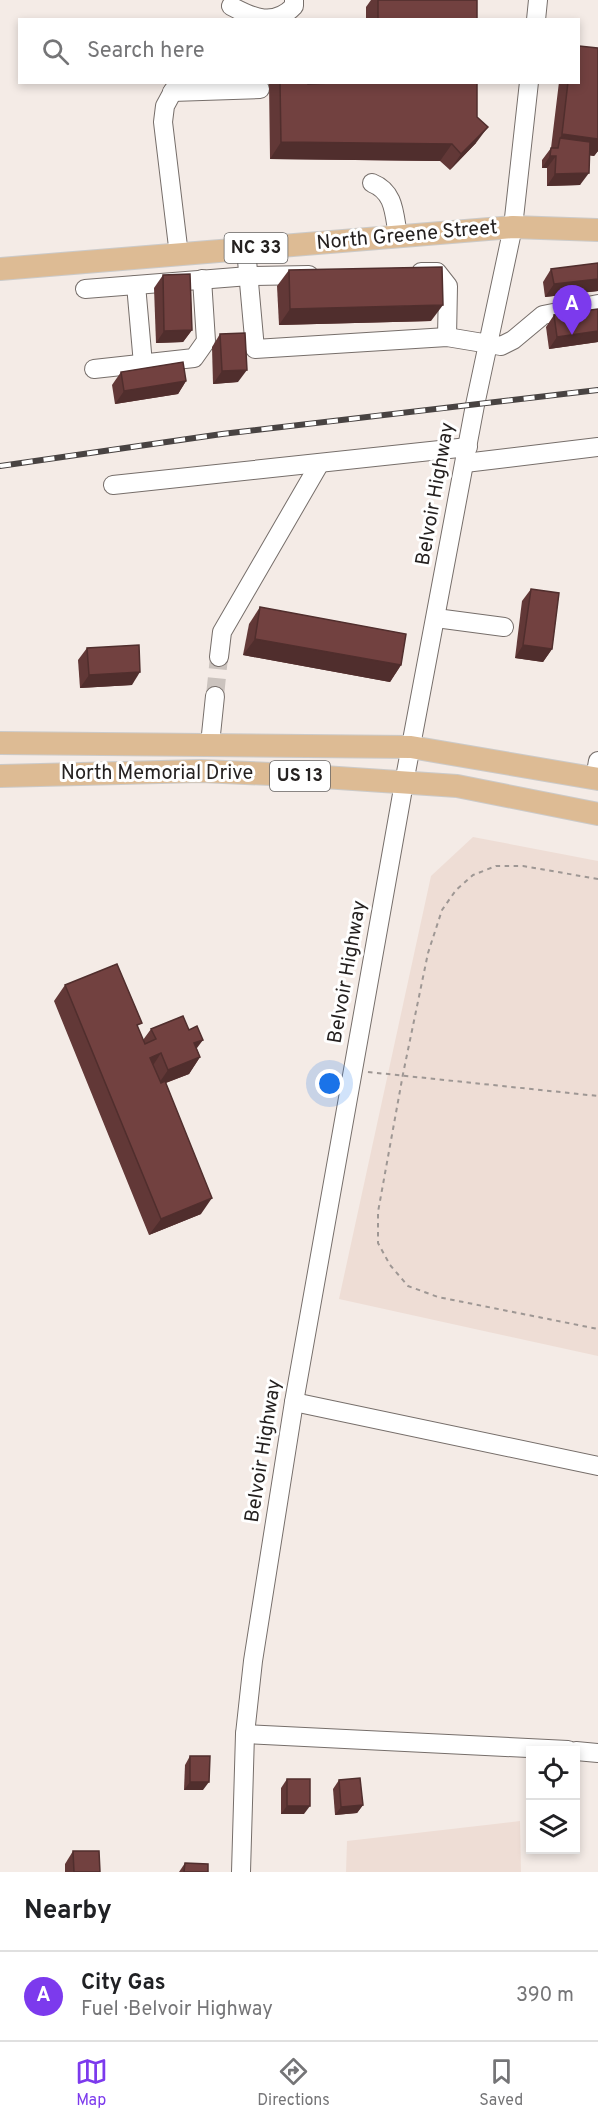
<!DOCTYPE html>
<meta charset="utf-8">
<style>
:root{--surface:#fff;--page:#f2f2f2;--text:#202124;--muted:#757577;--line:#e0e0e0;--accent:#7c3aed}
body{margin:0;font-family:Overpass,sans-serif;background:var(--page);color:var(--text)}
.controls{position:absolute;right:18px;bottom:18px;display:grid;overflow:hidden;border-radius:0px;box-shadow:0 3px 9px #0003}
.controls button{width:54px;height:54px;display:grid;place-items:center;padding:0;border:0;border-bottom:2px solid var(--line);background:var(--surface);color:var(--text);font:30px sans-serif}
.you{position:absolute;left:330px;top:1084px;width:21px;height:21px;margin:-15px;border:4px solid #fff;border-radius:50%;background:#1a73e8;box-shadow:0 0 0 9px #1a73e833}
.badge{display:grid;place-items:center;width:39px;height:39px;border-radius:50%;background:var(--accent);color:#fff;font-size:20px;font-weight:700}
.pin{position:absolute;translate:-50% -50px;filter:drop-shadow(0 2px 3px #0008)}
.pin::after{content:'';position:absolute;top:32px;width:21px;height:18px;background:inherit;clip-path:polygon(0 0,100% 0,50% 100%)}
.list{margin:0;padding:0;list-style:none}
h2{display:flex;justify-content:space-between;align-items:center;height:78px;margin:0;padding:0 24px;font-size:26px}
h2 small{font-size:20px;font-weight:400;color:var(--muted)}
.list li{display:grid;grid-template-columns:39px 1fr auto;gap:18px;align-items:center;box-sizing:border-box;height:90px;padding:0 24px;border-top:2px solid var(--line)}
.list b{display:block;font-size:22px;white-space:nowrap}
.list p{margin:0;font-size:20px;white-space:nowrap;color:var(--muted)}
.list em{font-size:20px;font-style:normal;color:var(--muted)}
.icon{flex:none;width:33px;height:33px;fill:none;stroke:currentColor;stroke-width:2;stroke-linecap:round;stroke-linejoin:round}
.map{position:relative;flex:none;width:598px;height:1872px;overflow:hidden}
.search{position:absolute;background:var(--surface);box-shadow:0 3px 9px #0003;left:18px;right:18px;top:18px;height:66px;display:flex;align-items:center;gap:15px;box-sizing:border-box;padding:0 21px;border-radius:0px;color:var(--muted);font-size:22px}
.sheet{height:168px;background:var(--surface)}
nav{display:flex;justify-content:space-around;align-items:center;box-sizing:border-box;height:84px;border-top:2px solid var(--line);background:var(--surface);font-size:16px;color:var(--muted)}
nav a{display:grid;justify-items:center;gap:3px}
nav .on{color:var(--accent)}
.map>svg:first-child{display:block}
</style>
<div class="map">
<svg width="598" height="1872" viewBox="0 0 598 1872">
<rect width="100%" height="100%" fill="#f4ebe6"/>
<g fill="#eeddd5">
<path d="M473,837L598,861V1356L339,1299L431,876Z"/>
<path d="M520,1821L521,1872H346L347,1841Z"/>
</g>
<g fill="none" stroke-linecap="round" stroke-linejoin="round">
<path stroke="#cbc3be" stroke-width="18" stroke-dasharray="18 9" stroke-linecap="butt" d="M215,696L219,657"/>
<g stroke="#766e6a" stroke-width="20">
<g id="minor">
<path d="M231,6C253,18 274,27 294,6V0"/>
<path d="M536,20L538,0"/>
<path d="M178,82L165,106L163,122L179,255"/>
<path d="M172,92L260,89"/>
<path d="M372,183C395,192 394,214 398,236"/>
<path d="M246,249L255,349L447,337L501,346L513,340L543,315L598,304"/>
<path d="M421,272H437L448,286L447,337"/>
<path d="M136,285L143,364"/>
<path d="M85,289L249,276L309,275"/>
<path d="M94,369L194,358L206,341L202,279"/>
<path d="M465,463L598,447"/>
<path d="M113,485L468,447"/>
<path d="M436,618L504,627"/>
<path d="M219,657L222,632L320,463"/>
<path d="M210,744L215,696"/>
<path d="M595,778L598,761"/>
<path d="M294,1402L598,1466"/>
<path d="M245,1734L568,1750"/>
<path d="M576,1751L598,1753"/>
<path d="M241,1872L245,1734L253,1661L294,1402L404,783L475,405L513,227L529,82"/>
</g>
</g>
<g stroke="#cbcac9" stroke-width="24">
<g id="major">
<path d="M0,269L513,227L598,230"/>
<path d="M0,743L411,747L598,779"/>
<path d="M0,776L201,771L294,775L457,786L598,814"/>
</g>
</g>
<g stroke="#9e9794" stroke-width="2" stroke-dasharray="4.5 4.5" stroke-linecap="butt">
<path d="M598,879L523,866H496L473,875L456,890L442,910L428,953L403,1074L378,1212V1243L390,1265L408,1286L438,1297L598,1329"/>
<path d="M368,1072L598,1096"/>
</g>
<use href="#minor" stroke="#fff" stroke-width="18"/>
<use href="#major" stroke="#ddbb94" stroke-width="22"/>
<g stroke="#484342" stroke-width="6">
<path id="rail" d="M0,466L222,434L598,390"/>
</g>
<use href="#rail" stroke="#fff" stroke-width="4" stroke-dasharray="11" stroke-linecap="butt"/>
</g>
<g fill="#623837">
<path d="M371,0H477V20H366V7Z"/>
<path d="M598,48V151L594,156L589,155L580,185L547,186V168H542V160L551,148L559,82H579Z"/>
<path d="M269,82H308V84L476,143L450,170L440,161L270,159Z"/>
<path d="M598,263V291L545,297L543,282L551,269Z"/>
<path d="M289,270L431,321L279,325L277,286Z"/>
<path d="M163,275L192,330L183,342L156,343L154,288Z"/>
<path d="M598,309V342L549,349L546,327L554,315Z"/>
<path d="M220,334L238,382L213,384L212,347Z"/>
<path d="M121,372L186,381L178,394L115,404L112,385Z"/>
<path d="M531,589L552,649L543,662L515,658L522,601Z"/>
<path d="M260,607L401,665L390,682L243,655L249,624Z"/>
<path d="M87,648L132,685L80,688L78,660Z"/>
<path d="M65,985L138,1028L143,1040L151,1029L197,1049L200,1057L189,1074L166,1083L201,1214L149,1235L54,1001Z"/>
<path d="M190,1756L203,1790H184L185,1765Z"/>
<path d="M287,1779L304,1814H281V1788Z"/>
<path d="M339,1780L363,1805L357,1813L335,1815L333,1789Z"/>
<path d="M73,1851L100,1872H65V1864Z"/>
<path d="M185,1863L208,1872H179Z"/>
</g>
<g fill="#502e2d">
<path d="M488,127L476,143L450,170L461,154Z"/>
<path d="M562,134L598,139V151L594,156L556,151L558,148L560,138Z"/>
<path d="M281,142L452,144L440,161L270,159Z"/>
<path d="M550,156H556L547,168H542Z"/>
<path d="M589,173L580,185L547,186L555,174Z"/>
<path d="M598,279V291L545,297L554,284Z"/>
<path d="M443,305L431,321L279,325L290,309Z"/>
<path d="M192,330L183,342L156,343L164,331Z"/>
<path d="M598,331V342L549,349L557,337Z"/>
<path d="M247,370L238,382L213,384L222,371Z"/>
<path d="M186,381L178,394L115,404L124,391Z"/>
<path d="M255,639L401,665L390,682L243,655Z"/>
<path d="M523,645L552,649L543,662L515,658Z"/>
<path d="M140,672L132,685L80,688L89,675Z"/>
<path d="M203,1040L191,1056L194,1043Z"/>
<path d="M161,1053L150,1070V1058Z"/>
<path d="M200,1057L189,1074L157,1086L168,1070Z"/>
<path d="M212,1198L201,1214L149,1235L161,1219Z"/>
<path d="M190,1782H209L203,1790H184Z"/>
<path d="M363,1805L357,1813L335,1815L341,1807Z"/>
<path d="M287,1806H310L304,1814H281Z"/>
</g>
<g fill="#724140" stroke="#502e2d" stroke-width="1.5">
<rect x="378" y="0" width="99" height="20"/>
<path d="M579,46L598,48V139L562,134L568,82H579Z"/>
<path d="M280,82H308V84L355,82H477V117L488,127L461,154L452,144L281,142Z"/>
<path d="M560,138L590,142L589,173L555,174L556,156H550L551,148H558Z"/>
<path d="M598,263V279L554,284L551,269Z"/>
<path d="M442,267L443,305L290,309L289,270Z"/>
<path d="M190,274L192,330L164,331L163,275Z"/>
<path d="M598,309V331L557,337L554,315Z"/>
<path d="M245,333L247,370L222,371L220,334Z"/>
<path d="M183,362L186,381L124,391L121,372Z"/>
<path d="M531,589L559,593L552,649L523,645Z"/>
<path d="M260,607L406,634L401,665L255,639Z"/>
<path d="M139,645L140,672L89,675L87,648Z"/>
<path d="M117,964L142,1023L137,1025L145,1044L156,1039L151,1029L183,1016L189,1030L197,1026L203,1040L194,1043L200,1057L168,1070L161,1053L150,1058L161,1083L165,1081L212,1198L161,1219L65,985Z"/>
<path d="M190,1756H210L209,1782H190Z"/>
<path d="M360,1778L363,1805L341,1807L339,1780Z"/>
<rect x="287" y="1779" width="23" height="27"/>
<path d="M73,1851H99L100,1872H74Z"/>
<path d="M185,1863L208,1864V1872H184Z"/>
</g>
<g text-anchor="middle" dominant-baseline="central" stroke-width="6" stroke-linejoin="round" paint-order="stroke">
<g fill="#fff" stroke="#666463" stroke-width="1.5">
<rect x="224.5" y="233" width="63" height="30" rx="4.5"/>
<rect x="270" y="761" width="60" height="30" rx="4.5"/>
</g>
<g font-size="18" font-weight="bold" fill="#252120">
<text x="256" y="248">NC 33</text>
<text x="300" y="776">US 13</text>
</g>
<g font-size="20" fill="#252120" stroke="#fff">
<text transform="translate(407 236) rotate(-5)">North Greene Street</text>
<text transform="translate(436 494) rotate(-80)">Belvoir Highway</text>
<text x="157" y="774">North Memorial Drive</text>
<text transform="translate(348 972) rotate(-80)">Belvoir Highway</text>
<text transform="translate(264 1451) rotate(-81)">Belvoir Highway</text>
</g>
</g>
</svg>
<div class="controls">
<button><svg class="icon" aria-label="locate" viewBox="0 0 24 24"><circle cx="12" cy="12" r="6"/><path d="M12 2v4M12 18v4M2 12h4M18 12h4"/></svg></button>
<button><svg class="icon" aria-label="layers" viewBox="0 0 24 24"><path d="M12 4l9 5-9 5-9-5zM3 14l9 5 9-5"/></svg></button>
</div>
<div class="you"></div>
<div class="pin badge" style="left:572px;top:335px">A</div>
<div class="search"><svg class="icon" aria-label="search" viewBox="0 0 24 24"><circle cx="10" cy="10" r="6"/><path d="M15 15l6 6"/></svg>Search here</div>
</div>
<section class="sheet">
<h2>Nearby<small></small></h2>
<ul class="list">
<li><span class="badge">A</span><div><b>City Gas</b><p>Fuel · Belvoir Highway</p></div><em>390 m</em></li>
</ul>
</section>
<nav>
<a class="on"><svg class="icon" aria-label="map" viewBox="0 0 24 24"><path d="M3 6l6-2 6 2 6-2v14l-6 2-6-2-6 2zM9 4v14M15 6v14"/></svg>Map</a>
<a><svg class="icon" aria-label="directions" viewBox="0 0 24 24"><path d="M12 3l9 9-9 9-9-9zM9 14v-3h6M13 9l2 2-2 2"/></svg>Directions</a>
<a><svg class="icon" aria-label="saved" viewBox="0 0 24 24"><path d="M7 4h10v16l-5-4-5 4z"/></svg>Saved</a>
</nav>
